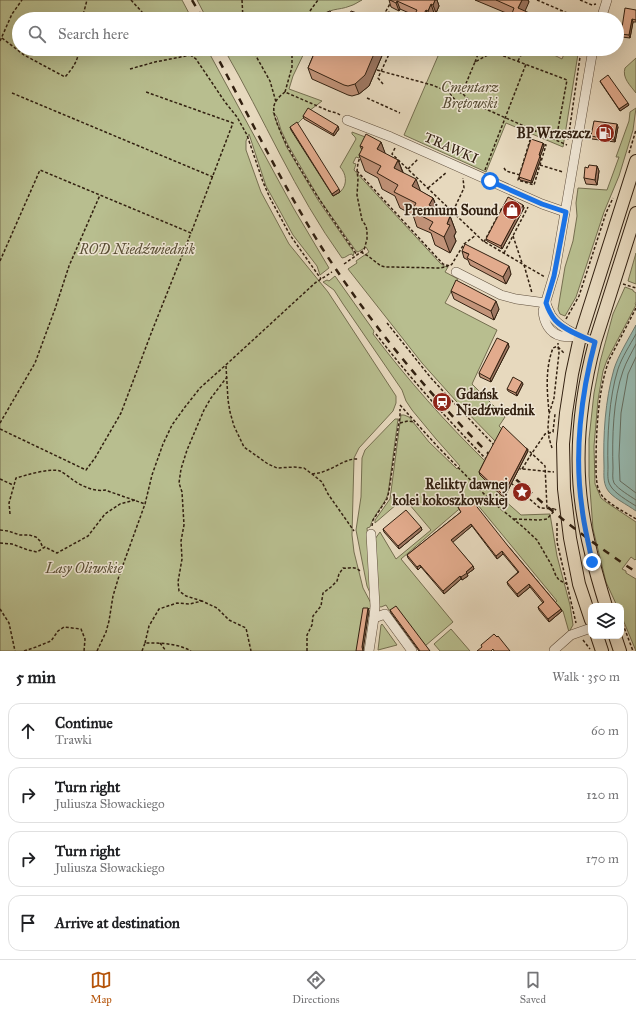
<!DOCTYPE html>
<meta charset="utf-8">
<style>
:root{--surface:#fff;--page:#f2f2f2;--text:#202124;--muted:#757577;--line:#e0e0e0;--accent:#b45309}
body{margin:0;font-family:"IM FELL Great Primer",serif;background:var(--page);color:var(--text)}
.controls{position:absolute;right:12px;bottom:12px;display:grid;overflow:hidden;border-radius:8px;box-shadow:0 4px 16px #0002}
.controls button{width:36px;height:36px;display:grid;place-items:center;padding:0;border:0;border-bottom:1px solid var(--line);background:var(--surface);color:var(--text);font:20px sans-serif}
.stop{position:absolute;width:12px;height:12px;margin:-9px;border:3px solid #1a73e8;border-radius:50%;background:#fff}
.stop.end{background:#1a73e8;border-color:#fff;box-shadow:0 1px 4px #0008}
.list{margin:0;padding:0;list-style:none}
h2{display:flex;justify-content:space-between;align-items:center;height:52px;margin:0;padding:0 16px;font-size:17px}
h2 small{font-size:13px;font-weight:400;color:var(--muted)}
.list li{display:grid;grid-template-columns:26px 1fr auto;gap:12px;align-items:center;box-sizing:border-box;height:56px;margin:0 8px 8px;padding:0 8px;border:1px solid var(--line);border-radius:12px}
.list b{display:block;font-size:15px;white-space:nowrap}
.list p{margin:0;font-size:13px;white-space:nowrap;color:var(--muted)}
.list em{font-size:13px;font-style:normal;color:var(--muted)}
.icon{flex:none;width:22px;height:22px;fill:none;stroke:currentColor;stroke-width:2;stroke-linecap:round;stroke-linejoin:round}
.map{position:relative;flex:none;width:636px;height:651px;overflow:hidden}
.search{position:absolute;background:var(--surface);box-shadow:0 4px 16px #0002;left:12px;right:12px;top:12px;height:44px;display:flex;align-items:center;gap:10px;box-sizing:border-box;padding:0 14px;border-radius:22px;color:var(--muted);font-size:15px}
.sheet{height:308px;background:var(--surface)}
nav{display:flex;justify-content:space-around;align-items:center;box-sizing:border-box;height:56px;border-top:1px solid var(--line);background:var(--surface);font-size:11px;color:var(--muted)}
nav a{display:grid;justify-items:center;gap:2px}
nav .on{color:var(--accent)}
.map>svg:first-child{display:block}
</style>
<div class="map">
<svg width="636" height="651" viewBox="0 0 636 651">
<rect width="100%" height="100%" fill="#e7d9be"/>
<filter id="stains"><feTurbulence type="fractalNoise" baseFrequency=".005" numOctaves="4"/><feColorMatrix values="0 0 0 0 .2 0 0 0 0 .09 0 0 0 0 .02 0 0 0 .5 -.17"/></filter>
<radialGradient id="worn" r=".72"><stop offset=".6" stop-color="#630" stop-opacity="0"/><stop offset="1" stop-color="#630" stop-opacity=".3"/></radialGradient>
<g fill="#b8be8f" stroke="#756f50">
<path d="M0,0H182L192,19H19V49H207L294,209L329,268L320,275L317,266L293,235L281,213L266,186L249,134L246,141V150L261,192L289,244L328,292L396,396V403L393,411L359,448L354,458L352,535L354,552L363,588L373,607L364,611L358,651H0Z"/>
<path d="M197,0H362C358,2 354,5 350,6C338,11 328,7 321,19H207Z"/>
<path d="M224,49H306L293,76L289,89L322,101L309,111L304,118H303L297,124L333,196C335,195 339,193 341,191C348,184 346,173 340,167L356,139L355,137L352,134V132L368,138L359,158L356,157L353,163L356,164L354,170L440,263L444,266L448,267L445,272L458,279L445,303L497,330L472,384L505,417L499,426L502,429V434L497,443L456,401L422,363L348,269L357,263L356,261L369,252L366,247L358,252L356,251L320,200L288,145L281,130L277,117L273,112L286,146L318,200L353,251L354,253L353,256L352,254C348,254 346,258 342,258C295,193 264,118 224,49Z"/>
<path d="M441,49H523L520,55L522,56L525,49H532L543,53L545,49H556L554,55L562,59L564,54L568,51L578,54L563,147L506,123L486,172L404,135Z"/>
<path d="M636,58V93C630,85 622,78 625,68Z"/>
<path d="M636,108L633,130L619,176L604,212L576,297L565,316L560,314L558,309L565,267L573,241L577,216L576,203L578,188L607,190L619,157H616L629,121L630,112Z"/>
<path d="M636,253V284L628,281Z"/>
<path d="M335,276L374,331L373,334C408,380 445,422 486,462L480,475L504,498L503,499L521,515L550,514L557,556L570,605L573,625L569,632L563,611H562L555,603L557,601L472,498L401,559L453,622L425,646L397,609L389,610L386,605L381,607L378,606L375,539L380,532L396,559L431,530L404,498L375,523V520L390,499L401,415H404L409,417L429,442L457,469L460,466L436,439L412,410L406,401L402,390L343,304L334,290L323,282L327,280L329,281Z"/>
<path d="M625,287L633,290V291L636,293V302L635,304L636,305L607,360L603,371L598,400L594,446L595,484L601,498L606,502L636,522V559L635,560L631,557L622,569L626,571V573L636,579V651L621,615V606H617L606,582L593,529L589,476V439L594,393L600,362L613,314Z"/>
<path d="M395,419H398L388,494C384,506 373,515 370,527L367,528L372,595H371L367,586L356,530L361,497L362,458L365,450Z"/>
<path d="M382,624L397,645L378,650L381,625Z"/>
<path d="M451,629L470,651H440L434,644Z"/>
</g>
<path fill="#97bab1" stroke="#6f7c71" d="M636,325V511C628,505 611,497 607,489C603,482 604,474 604,467C603,435 605,401 614,369C618,356 629,338 636,325Z"/>
<g fill="none" stroke-linecap="round" stroke-linejoin="round">
<g stroke="#646d60" stroke-width="1">
<path d="M636,334C630,345 622,357 618,369C609,397 607,437 608,467C608,473 607,480 610,485C614,493 628,501 636,506"/>
<path d="M636,344C632,352 626,362 623,371C613,399 612,438 613,468C613,473 612,479 614,483C618,489 630,496 636,500"/>
<path d="M636,357L628,374L621,413L619,456L620,481L636,493"/>
</g>
<g stroke="#5f4e3c" stroke-width="10">
<g id="minor">
<path d="M601,19L607,0"/>
<path d="M347,120L391,137L542,204L565,212"/>
<path d="M456,272L501,295L516,299L546,303"/>
<path d="M546,303C547,307 549,311 551,315C559,328 581,337 595,342"/>
<path d="M580,337C574,336 567,337 561,336C549,333 544,322 543,311L555,271L593,49"/>
<path d="M371,534L375,606L374,618"/>
<path d="M554,650L571,635L591,628"/>
<path d="M369,651L374,618L385,614L412,651"/>
</g>
</g>
<g stroke="#322010" stroke-width="14">
<g id="major">
<path d="M606,606C596,574 587,542 582,508C574,453 581,395 595,342L636,213"/>
<path d="M591,620L579,584L570,538L564,489L563,444L566,413L572,374L580,337L636,161"/>
<path d="M597,636L602,651"/>
<path d="M615,636L620,651"/>
</g>
</g>
<g stroke="#322010" stroke-width="1.5" stroke-dasharray="3 2" stroke-linecap="butt">
<path d="M131,0L142,12L145,19"/>
<path d="M242,0L243,19"/>
<path d="M392,0L386,11L404,19"/>
<path d="M537,0L572,15L574,19"/>
<path d="M580,0L592,5L596,4"/>
<path d="M611,17L616,19"/>
<path d="M82,19L87,0"/>
<path d="M304,19L318,0"/>
<path d="M386,19L388,12"/>
<path d="M2,38L24,55L65,77C73,68 78,61 79,49"/>
<path d="M0,41L12,14L22,0"/>
<path d="M182,49L196,59L225,102L237,117L247,135L263,182L270,198L290,235L321,279"/>
<path d="M252,49L270,81L276,102"/>
<path d="M384,49L390,52"/>
<path d="M484,49L493,52"/>
<path d="M518,61L524,49"/>
<path d="M475,62L480,49"/>
<path d="M130,69L155,62L191,55"/>
<path d="M377,70L432,85L449,92H455L462,93L472,103L567,145"/>
<path d="M383,84L378,78L390,52L393,49"/>
<path d="M285,92L292,67V49"/>
<path d="M12,93L213,177"/>
<path d="M450,93C454,102 462,103 472,103"/>
<path d="M462,93L475,62L493,52L567,80L556,140"/>
<path d="M367,98L400,113"/>
<path d="M340,115L337,113L329,111L285,92C281,95 275,100 274,106C269,131 341,231 357,255"/>
<path d="M530,140L546,145L534,185L518,180Z"/>
<path d="M568,140L580,57L583,50"/>
<path d="M395,148L392,154L483,241L545,277"/>
<path d="M629,153L636,130"/>
<path d="M540,165L563,172"/>
<path d="M504,168L506,171L520,175"/>
<path d="M408,169L418,159"/>
<path d="M485,170L526,64"/>
<path d="M357,171L443,264L450,266L452,264L464,244L476,235"/>
<path d="M428,188L447,172"/>
<path d="M452,210L455,207L464,188L463,178"/>
<path d="M513,236L522,263"/>
<path d="M484,242L502,208"/>
<path d="M361,252L368,256L381,266L386,267H392L440,268L448,266"/>
<path d="M504,253L528,207"/>
<path d="M0,261L40,170L191,233L233,123L146,92"/>
<path d="M344,264L364,250L367,239V231L366,226L362,220L357,195L358,179L357,171L358,163L360,157"/>
<path d="M524,265L532,293"/>
<path d="M623,284L636,288"/>
<path d="M636,308L609,360C598,390 596,433 596,464C596,470 596,477 597,483C597,487 600,493 603,497C609,504 628,514 636,519"/>
<path d="M566,319L579,296L606,213L613,198"/>
<path d="M387,323L431,378L454,403L494,445"/>
<path d="M376,334C410,378 447,419 487,460"/>
<path d="M558,347L565,354"/>
<path d="M226,366L228,400L230,412L234,426L244,447L268,464L277,468L294,467L304,468L312,474L322,482L328,494L354,531"/>
<path d="M400,405L438,447L490,500L523,527L537,540L552,566L556,576L559,580L567,584"/>
<path d="M549,412C547,391 545,369 553,348L558,346"/>
<path d="M0,423L35,363L55,309L69,266L100,195"/>
<path d="M400,423L408,421L415,422"/>
<path d="M0,429L86,470L95,458L121,413L152,331L191,233"/>
<path d="M526,448L545,466L547,508"/>
<path d="M552,448L549,438L548,427L549,414L554,398L559,353L558,346V343"/>
<path d="M519,467L520,469H522L554,472"/>
<path d="M522,469L532,453L545,434L553,432L555,414"/>
<path d="M312,474C317,473 321,473 325,471C337,467 346,458 359,459"/>
<path d="M0,479L13,485"/>
<path d="M511,483L540,508L556,509"/>
<path d="M10,514L9,503L16,478C27,475 49,468 60,471C64,473 69,477 73,480C81,486 95,492 105,490L145,504"/>
<path d="M514,519L539,520L547,519L556,509"/>
<path d="M557,523V542L576,623"/>
<path d="M372,526L373,520L387,499L389,491L400,415V409"/>
<path d="M0,530L8,531L20,535H29L36,537L40,541L43,548"/>
<path d="M0,543L12,544L28,550L37,552L45,547L57,553L88,536L105,514L120,504L135,500"/>
<path d="M202,601L186,596L179,591L178,582L182,559L181,541L184,525L182,492L179,483L181,469L187,450L204,410L211,398L227,377"/>
<path d="M0,609L9,623L15,651"/>
<path d="M621,619L633,651"/>
<path d="M583,640L590,649"/>
<path d="M145,643L149,626L159,609L177,603L190,604L202,601L217,608L229,620L246,628L251,651"/>
<path d="M160,643L166,651"/>
<path d="M24,651L36,647L51,641L58,631L64,627L81,629L85,639L84,651"/>
<path d="M97,651L106,632L109,621L113,596L119,576L145,504L152,475L163,444L172,425L185,407L200,388L228,363L315,283L332,272"/>
<path d="M142,651L145,643C160,643 177,643 191,651"/>
<path d="M307,651V635L312,625L313,616L321,606L323,593L331,587L337,581L339,574L343,568C350,569 355,565 361,572"/>
</g>
<use href="#minor" stroke="#efe6d5" stroke-width="9"/>
<use href="#major" stroke="#e7d9be" stroke-width="12"/>
<g stroke="#322010" stroke-width="2.5" stroke-dasharray="7 7" stroke-linecap="butt">
<path d="M192,0L203,19"/>
<path d="M213,49C249,116 282,184 322,248C372,326 430,396 496,461"/>
<path d="M506,470C546,508 590,542 636,572"/>
</g>
</g>
<g fill="#c29379" stroke="#322010">
<path d="M389,0H437L439,6L436,13H434L431,19H417L416,16L400,9L399,11L391,7Z"/>
<path d="M475,0H528L529,2L511,15Z"/>
<path d="M636,10V22H633L630,38L622,37L621,34Z"/>
<path d="M316,49H383L384,51L369,86L359,94L352,96L348,95L312,79L308,68Z"/>
<path d="M600,81L629,105L620,111L601,83Z"/>
<path d="M303,116L339,129L334,136L304,119Z"/>
<path d="M290,127L340,192L333,196L291,130Z"/>
<path d="M618,127L615,142L592,139L591,136Z"/>
<path d="M381,142L385,154L398,160L403,172L420,191L433,198L438,209L450,216L456,232L454,236L456,241L450,253L435,245L431,233L417,227L413,215L400,208L395,196L382,189L378,178L365,171L359,155L362,150L360,146Z"/>
<path d="M543,143L544,146L540,157L541,158L532,183L520,180L519,177Z"/>
<path d="M597,166L599,171L597,185L586,184L584,178L588,168Z"/>
<path d="M523,205L524,208L502,249L487,241L486,239Z"/>
<path d="M462,251L511,274L506,284L470,265L468,260L464,258Z"/>
<path d="M451,291L499,309L494,320L454,299Z"/>
<path d="M508,343L509,347L491,382L480,377L479,373Z"/>
<path d="M523,384L517,396L508,391L507,389Z"/>
<path d="M527,449L528,451L504,498L480,475L479,472L488,454Z"/>
<path d="M458,507L508,546L561,609L562,611L549,622L539,610L538,607L543,603L530,587L518,597L508,585L507,582L518,572L503,554L497,559L472,526L452,542L473,566L474,569L467,574L468,576L462,580L461,579L444,594L421,567L418,570L408,558L407,555L461,512Z"/>
<path d="M421,527L422,530L399,549L384,532L383,529Z"/>
<path d="M390,610L430,651H419L391,613Z"/>
</g>
<g fill="#9e7863" stroke="#322010">
<path d="M435,0H437L439,6L436,13L433,5Z"/>
<path d="M522,0H528L529,2L522,18L518,8Z"/>
<path d="M397,1L400,9L399,11L396,3Z"/>
<path d="M431,4L434,13L430,19L428,11Z"/>
<path d="M426,10L429,19H423L422,17Z"/>
<path d="M360,14L361,19H358Z"/>
<path d="M632,19L633,22L630,38L629,35Z"/>
<path d="M376,49H383L384,51L369,86L359,94L355,84Z"/>
<path d="M628,103L629,105L620,111L619,109Z"/>
<path d="M617,124L618,127L615,142L614,140Z"/>
<path d="M338,126L339,129L334,136L333,134Z"/>
<path d="M381,142L387,158L377,149Z"/>
<path d="M543,143L544,146L540,157L541,158L532,183L531,181Z"/>
<path d="M398,160L404,176L394,168Z"/>
<path d="M597,166L599,171L597,185L595,180Z"/>
<path d="M416,179L422,195L412,186Z"/>
<path d="M339,189L340,192L333,196L332,194Z"/>
<path d="M433,198L439,214L429,205Z"/>
<path d="M523,205L524,208L502,249L501,246Z"/>
<path d="M450,216L456,232L454,236L456,241L450,253L444,237L447,224Z"/>
<path d="M509,266L511,274L506,284L503,277Z"/>
<path d="M496,301L499,309L494,320L491,311Z"/>
<path d="M508,343L509,347L491,382L490,379Z"/>
<path d="M522,382L523,384L517,396L516,393Z"/>
<path d="M527,449L528,451L504,498L503,495Z"/>
<path d="M471,524L472,526L452,543L451,540Z"/>
<path d="M421,527L422,530L399,549L398,546Z"/>
<path d="M502,551L503,554L497,559L496,556Z"/>
<path d="M420,565L421,567L418,570L417,567Z"/>
<path d="M473,566L474,569L467,574L468,576L462,580L461,577L466,572Z"/>
<path d="M460,576L461,579L444,594L443,591Z"/>
<path d="M529,584L530,587L518,597L517,594Z"/>
<path d="M368,608L369,611L363,651L362,647Z"/>
<path d="M561,609L562,611L549,622L548,619Z"/>
</g>
<g fill="#e2ab8d" stroke="#322010">
<path d="M390,0H435L433,5L431,4L428,11L426,10L422,17L415,14L417,10L397,1L396,3Z"/>
<path d="M496,0H522L518,8L543,19H510L514,8Z"/>
<path d="M625,8L636,10V20L632,19L629,35L621,34Z"/>
<path d="M330,11L336,19H326L325,13Z"/>
<path d="M351,11L360,14L358,19H348Z"/>
<path d="M560,12L567,15L568,19H557Z"/>
<path d="M316,49H376L365,75L355,84L348,86L344,85L308,68Z"/>
<path d="M608,75L628,103L619,109L600,81Z"/>
<path d="M308,108L338,126L333,134L303,116Z"/>
<path d="M594,121L617,124L614,140L591,136Z"/>
<path d="M297,122L339,189L332,194L290,127Z"/>
<path d="M366,134L381,142L377,149L398,160L394,168L416,179L412,186L433,198L429,205L450,216L447,224L450,225L444,237L429,229L433,222L412,211L416,203L394,192L398,185L377,173L381,166L359,155L363,147L360,146Z"/>
<path d="M531,139L543,143L539,155L540,156L531,181L519,177Z"/>
<path d="M589,165L597,166L595,180L584,178L585,167L588,168Z"/>
<path d="M508,197L523,205L501,246L486,239Z"/>
<path d="M465,244L509,266L503,277L467,258L469,254L462,251Z"/>
<path d="M456,280L496,301L491,311L451,291Z"/>
<path d="M497,338L508,343L490,379L479,373Z"/>
<path d="M513,377L522,382L516,393L507,389Z"/>
<path d="M503,426L527,449L503,495L479,472L488,454Z"/>
<path d="M470,498L508,546L561,609L548,619L538,607L544,602L529,584L517,594L507,582L519,572L502,551L496,556L471,524L451,540L473,566L466,572L467,573L461,577L460,576L443,591L420,565L417,567L407,555L461,512L458,507Z"/>
<path d="M406,510L421,527L398,546L383,529Z"/>
<path d="M396,606L430,651H420L390,610Z"/>
<path d="M363,608H368L362,647L363,651H356Z"/>
<path d="M494,634L497,637L498,636L510,651H494L493,649L491,651H477L482,647L481,645Z"/>
</g>
<g fill="none" stroke-linecap="round" stroke-linejoin="round">
<path stroke="#1a73e8" stroke-width="5" d="M490,181L542,204L566,212L554,276L546,303C548,309 551,315 555,320C564,330 583,337 595,342C581,394 574,454 582,508C584,527 589,544 592,562"/>
</g>
<defs>
<g id="fuel-disc" transform="scale(1)"><circle r="9.5" fill="#8f2418" stroke="#efe6d5"/><path d="M-5.5-6h7V0h2V4h1.3V-2.5L3-4.5l.8-.8L6-3V5H2.5V1h-1V6h-7ZM-4.2-4.7v3.2H.2V-4.7Z" fill="#fff"/></g>
<g id="shop-disc" transform="scale(1)"><circle r="9.5" fill="#8f2418" stroke="#efe6d5"/><path d="M-5-2.5h2.3a2.7 3.5 0 0 1 5.4 0H5L5.5 6h-11ZM-1.5-2.5h3a1.5 2.3 0 0 0-3 0Z" fill="#fff"/></g>
<g id="station-disc" transform="scale(1)"><circle r="9.5" fill="#8f2418" stroke="#efe6d5"/><path d="M-3-6H3Q5-6 5-4V2Q5 4 3 4L4.5 6H3L1.5 4h-3L-3 6H-4.5L-3 4Q-5 4-5 2V-4Q-5-6-3-6ZM-3.5-4v3h7v-3ZM-3.5 1v1.5H-2V1ZM2 1v1.5H3.5V1Z" fill="#fff"/></g>
<g id="sight-disc" transform="scale(1)"><circle r="9.5" fill="#8f2418" stroke="#efe6d5"/><path d="M0-6L1.8-2.2L6-1.7L2.9 1.2L3.7 5.4L0 3.3L-3.7 5.4L-2.9 1.2L-6-1.7L-1.8-2.2Z" fill="#fff"/></g>
</defs>
<g fill-rule="evenodd">
<use href="#fuel-disc" x="605" y="133"/>
<use href="#shop-disc" x="512" y="210"/>
<use href="#station-disc" x="442" y="402"/>
<use href="#sight-disc" x="522" y="492"/>
</g>
<g text-anchor="middle" dominant-baseline="central" stroke-width="3" stroke-linejoin="round" paint-order="stroke">
<g font-size="14" font-style="italic" fill="#5a4f36" stroke="#efe6d5">
<text x="470" y="87">Cmentarz<tspan x="470" dy="16">Brętowski</tspan></text>
<text x="137" y="249">ROD Niedźwiednik</text>
<text x="84" y="568">Lasy Oliwskie</text>
</g>
<g font-size="14" font-weight="bold" fill="#322010" stroke="#efe6d5" text-anchor="end">
<text x="591" y="133">BP Wrzeszcz</text>
<text x="498" y="210">Premium Sound</text>
<text x="456" y="394" text-anchor="start">Gdańsk<tspan x="456" dy="16">Niedźwiednik</tspan></text>
<text x="508" y="484">Relikty dawnej<tspan x="508" dy="16">kolei kokoszkowskiej</tspan></text>
</g>
<g font-size="14" fill="#322010" stroke="#efe6d5">
<text transform="translate(451 148) rotate(24)">TRAWKI</text>
</g>
</g>
<rect width="100%" height="100%" filter="url(#stains)"/>
<rect width="100%" height="100%" fill="url(#worn)"/>
</svg>
<div class="controls">
<button><svg class="icon" aria-label="layers" viewBox="0 0 24 24"><path d="M12 4l9 5-9 5-9-5zM3 14l9 5 9-5"/></svg></button>
</div>
<div class="stop" style="left:490px;top:181px"></div>
<div class="stop end" style="left:592px;top:562px"></div>
<div class="search"><svg class="icon" aria-label="search" viewBox="0 0 24 24"><circle cx="10" cy="10" r="6"/><path d="M15 15l6 6"/></svg>Search here</div>
</div>
<section class="sheet">
<h2>5 min<small>Walk · 350 m</small></h2>
<ul class="list">
<li><svg class="icon" aria-label="ahead" viewBox="0 0 24 24"><path d="M12 20V5M6 11l6-6 6 6"/></svg><div><b>Continue</b><p>Trawki</p></div><em>60 m</em></li>
<li><svg class="icon" aria-label="right" viewBox="0 0 24 24"><path d="M7 20v-9h11M14 6l5 5-5 5"/></svg><div><b>Turn right</b><p>Juliusza Słowackiego</p></div><em>120 m</em></li>
<li><svg class="icon" aria-label="right" viewBox="0 0 24 24"><path d="M7 20v-9h11M14 6l5 5-5 5"/></svg><div><b>Turn right</b><p>Juliusza Słowackiego</p></div><em>170 m</em></li>
<li><svg class="icon" aria-label="arrive" viewBox="0 0 24 24"><path d="M6 21V4h12l-3 4 3 4H6"/></svg><div><b>Arrive at destination</b></div></li>
</ul>
</section>
<nav>
<a class="on"><svg class="icon" aria-label="map" viewBox="0 0 24 24"><path d="M3 6l6-2 6 2 6-2v14l-6 2-6-2-6 2zM9 4v14M15 6v14"/></svg>Map</a>
<a><svg class="icon" aria-label="directions" viewBox="0 0 24 24"><path d="M12 3l9 9-9 9-9-9zM9 14v-3h6M13 9l2 2-2 2"/></svg>Directions</a>
<a><svg class="icon" aria-label="saved" viewBox="0 0 24 24"><path d="M7 4h10v16l-5-4-5 4z"/></svg>Saved</a>
</nav>
